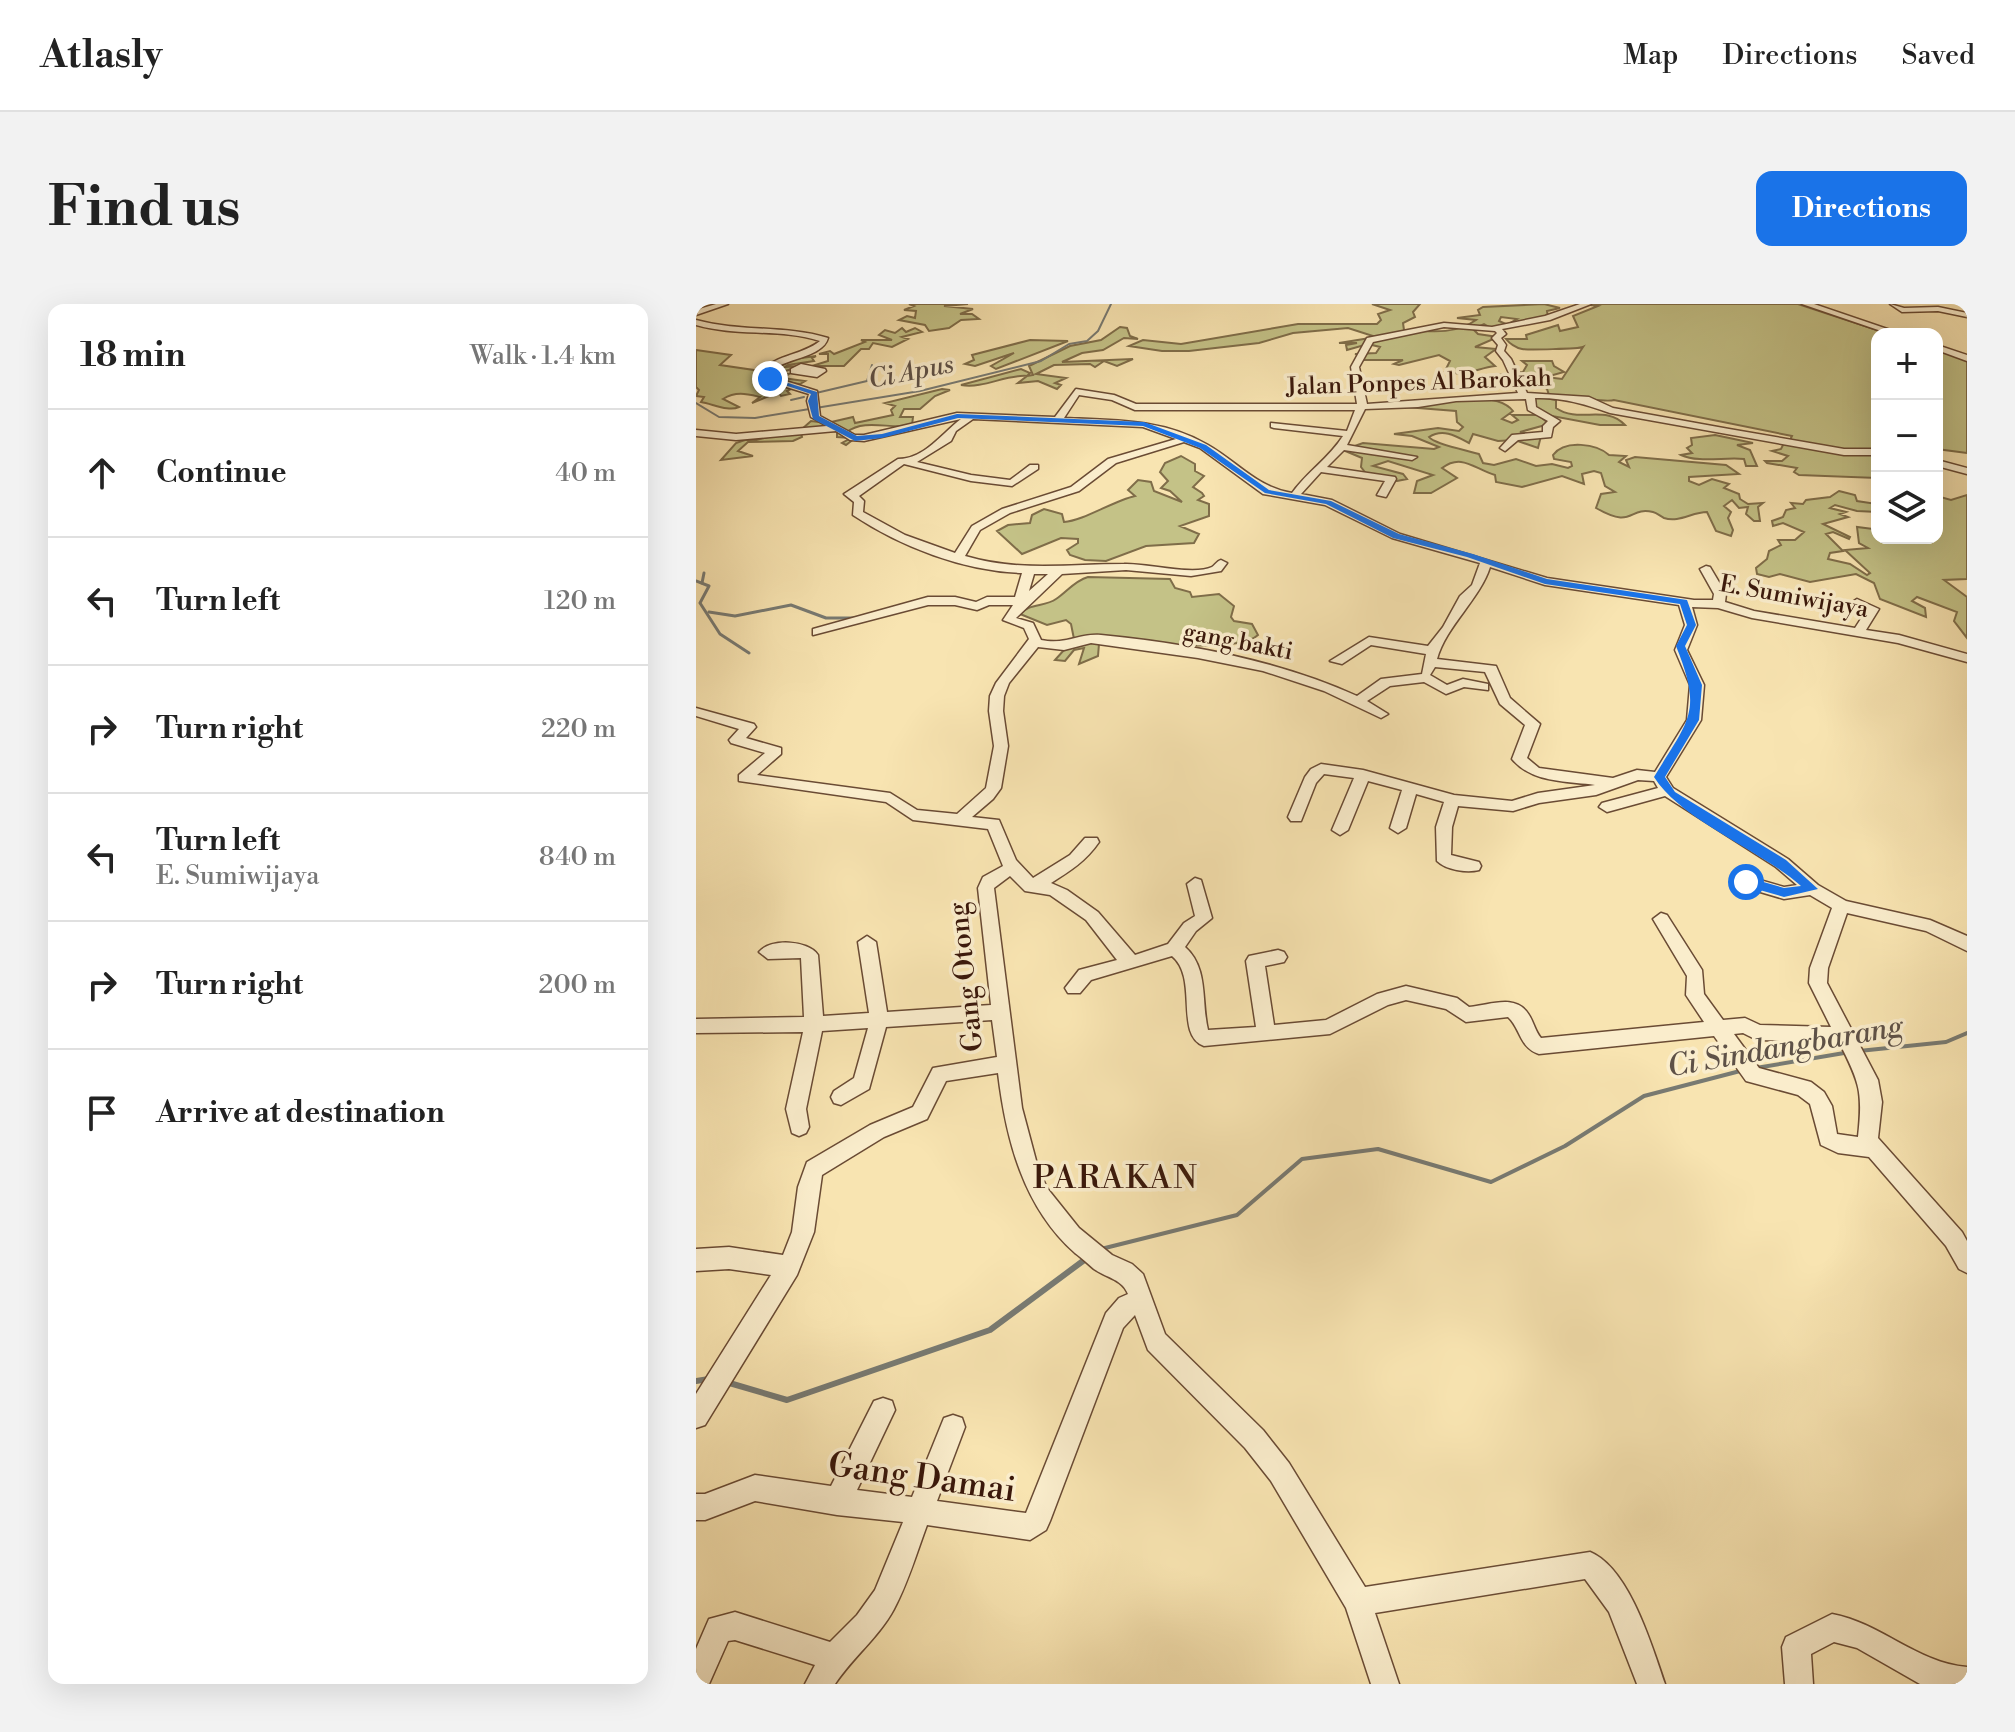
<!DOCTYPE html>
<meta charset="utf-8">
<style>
:root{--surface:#fff;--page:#f2f2f2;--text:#222;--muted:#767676;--line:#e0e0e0;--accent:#1a73e8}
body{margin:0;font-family:"Libre Bodoni",serif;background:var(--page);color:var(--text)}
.controls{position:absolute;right:24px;top:24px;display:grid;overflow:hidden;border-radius:16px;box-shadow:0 8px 32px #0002}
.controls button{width:72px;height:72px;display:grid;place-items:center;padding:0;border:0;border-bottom:2px solid var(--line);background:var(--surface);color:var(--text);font:40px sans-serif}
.stop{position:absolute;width:24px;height:24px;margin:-18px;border:6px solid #1a73e8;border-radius:50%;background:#fff}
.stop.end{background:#1a73e8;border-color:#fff;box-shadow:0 2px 8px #0008}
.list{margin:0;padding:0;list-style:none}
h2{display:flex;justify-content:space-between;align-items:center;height:104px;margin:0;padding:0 32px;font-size:34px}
h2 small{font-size:26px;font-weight:400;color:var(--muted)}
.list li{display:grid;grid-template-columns:52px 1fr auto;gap:24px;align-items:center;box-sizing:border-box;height:128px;padding:0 32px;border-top:2px solid var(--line)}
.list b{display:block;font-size:30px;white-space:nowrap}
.list p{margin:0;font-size:26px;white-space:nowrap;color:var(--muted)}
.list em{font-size:26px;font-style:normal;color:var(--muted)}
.icon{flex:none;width:44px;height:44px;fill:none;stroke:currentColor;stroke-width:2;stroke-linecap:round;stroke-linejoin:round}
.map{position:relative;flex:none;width:1271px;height:1380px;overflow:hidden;border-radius:16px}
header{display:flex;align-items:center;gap:48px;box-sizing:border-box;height:112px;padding:0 40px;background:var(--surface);border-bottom:2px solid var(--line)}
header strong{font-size:38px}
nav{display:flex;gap:44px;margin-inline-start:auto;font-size:28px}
.intro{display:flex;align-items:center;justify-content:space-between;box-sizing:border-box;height:192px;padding:0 48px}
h1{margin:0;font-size:56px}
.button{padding:20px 36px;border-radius:16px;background:var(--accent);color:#fff;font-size:28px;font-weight:700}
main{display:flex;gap:48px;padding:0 48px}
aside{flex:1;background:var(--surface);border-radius:16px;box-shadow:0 8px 32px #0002}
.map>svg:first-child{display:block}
</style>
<header>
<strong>Atlasly</strong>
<nav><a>Map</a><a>Directions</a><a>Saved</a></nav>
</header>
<div class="intro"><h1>Find us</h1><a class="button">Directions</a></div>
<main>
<aside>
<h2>18 min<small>Walk · 1.4 km</small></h2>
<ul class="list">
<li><svg class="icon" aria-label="ahead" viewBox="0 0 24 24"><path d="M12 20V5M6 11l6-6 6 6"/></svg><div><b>Continue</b></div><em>40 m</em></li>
<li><svg class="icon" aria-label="left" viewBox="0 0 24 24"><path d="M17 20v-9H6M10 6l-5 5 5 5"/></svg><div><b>Turn left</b></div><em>120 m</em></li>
<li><svg class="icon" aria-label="right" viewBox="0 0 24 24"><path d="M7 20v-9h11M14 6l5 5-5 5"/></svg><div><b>Turn right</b></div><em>220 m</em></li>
<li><svg class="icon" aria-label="left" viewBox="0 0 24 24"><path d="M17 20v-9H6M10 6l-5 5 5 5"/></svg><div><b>Turn left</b><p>E. Sumiwijaya</p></div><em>840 m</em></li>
<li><svg class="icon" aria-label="right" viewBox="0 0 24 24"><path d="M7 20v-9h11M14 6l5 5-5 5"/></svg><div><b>Turn right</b></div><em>200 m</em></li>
<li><svg class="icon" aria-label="arrive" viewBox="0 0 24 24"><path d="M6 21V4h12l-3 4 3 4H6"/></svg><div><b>Arrive at destination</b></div></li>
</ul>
</aside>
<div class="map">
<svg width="1271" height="1380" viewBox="0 0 1271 1380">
<rect width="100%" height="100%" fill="#f8e4b1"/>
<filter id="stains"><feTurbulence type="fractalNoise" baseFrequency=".0025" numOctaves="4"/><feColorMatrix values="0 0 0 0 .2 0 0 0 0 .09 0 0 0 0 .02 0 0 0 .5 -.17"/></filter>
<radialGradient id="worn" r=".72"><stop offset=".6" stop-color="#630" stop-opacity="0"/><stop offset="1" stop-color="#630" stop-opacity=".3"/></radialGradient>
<g fill="#c4c287" stroke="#7f6d49" stroke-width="2">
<path d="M213,0H272L248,2L277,5L264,10H276L283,15L265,16L253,24L233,27L229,21L203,16L211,12L219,14L220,7L208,6L218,2Z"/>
<path d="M676,0H724L717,8L719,13L707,19L708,26C739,28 760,30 780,16L761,14L784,11L782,6L787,3L848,0L864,4L851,7L852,13L814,19L821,15L805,13L803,17L810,20L795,24L788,20L777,25L782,30L802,33L779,43L800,45L789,53L799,62C781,64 769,74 749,67L754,57L743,51L703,61L698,60L707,56H667V52L659,50L680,49L684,43L672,40L651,46L650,41L661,39H643L680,33L652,24L597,29L563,39L493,47H466L433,42L447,36L485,40L602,20H681L685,16L682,10L694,6Z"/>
<path d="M887,0H1102L1193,30H1181V174L1103,171L1098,168L1101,164L1071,159L1069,157H1086L1092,152L1076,147L1085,145L1088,139L1141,149L1093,138L1096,132L918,96C910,99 867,92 853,91L851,85C834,74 809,86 789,79L805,75L802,71L827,68L831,61L826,57H856L858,62L868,68L850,73L866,75L887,43C883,45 831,46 826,45C820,44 813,39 810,35H831L830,31L862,21L864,27L882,23L877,12L902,2Z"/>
<path d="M424,23L431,24L434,32L442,35L428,34L407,46L386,49L366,58L437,55L421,62L408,57L399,63L394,60L358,61L340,70L370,74L359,79L365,81L361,85L342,77L322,79L331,72C310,70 288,85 265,81L325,65L334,69L331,72L337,71L333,62L374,42L405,36Z"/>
<path d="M206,24L210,28L219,24L226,28L206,33L212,35L196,43L177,39L173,45H165L148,62H116L132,57V50H123L134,47L138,50L169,38L165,36H196L183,31L189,26L199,29Z"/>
<path d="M334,36L372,37L300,65L295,62L318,49L279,62L269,60L278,56L276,51Z"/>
<path d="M0,46L35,51L24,61L58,66L64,71L76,58L120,52L116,54L118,57L92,61L89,63L104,62L84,69L93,70L87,74L109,77L104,80L63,75L74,83H93L95,85L91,87L94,90L85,92L82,88L87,84L80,83L75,86L78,90L56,99L64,93C51,90 40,87 27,95L43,103C33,108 17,100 5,98L8,93L0,92L3,86L0,83Z"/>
<path d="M1241,46L1271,56V149L1241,145Z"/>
<path d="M246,85L254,86L239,92L224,105H208L204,113H217L216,121C196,126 169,114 151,128L159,134L150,141L146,139L155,134L141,133V127L105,129L106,133L97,137L52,138L42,147L57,152L25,156L40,139L49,136H44H60L106,125L115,117L131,119L157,113L159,119L197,111L195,106L199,102L189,99Z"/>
<path d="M843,93L860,96V104C883,120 909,100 929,121H904L851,111L846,114L853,120L824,128L845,132L842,144L819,136L802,137L777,130L773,139C760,132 747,124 733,133C738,140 770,146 783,150L787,159L798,161L820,155L840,162L856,160L872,164L876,162L875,158L858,155L857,151C869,135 901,140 913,151L930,152L923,158L933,163L930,156L939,153L1030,161L1043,170L993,173V177L1003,181L1016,175L1033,180L1028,184L1043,190L1044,195L1052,200L1067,199L1062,203L1064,217H1058L1050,210L1052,203L1043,204L1036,196L1028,202L1035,208L1032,214L1037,226L1035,232L1020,227L1011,208C996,208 983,219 968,214C964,212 961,209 957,208C932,202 938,226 900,204L905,190L919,188L909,182L905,169L898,167L886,170L888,180L866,172L826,183L800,178L799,171C778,165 766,149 746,164L761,174L735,189H718L721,177L737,171L692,157L677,162L707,170L711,175L701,177L672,172L665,163L666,154L647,146L667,139L738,145L743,143L716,132L698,130L742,124L763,127L767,123L761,118L760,107L709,103C735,97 800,85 817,107L806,115L816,119L822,116L816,111H840L838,94Z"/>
<path d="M1019,131L1057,139L1041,141L1054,146L1061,162H1050L1048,155C1029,153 1002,159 985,151L996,149L991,144L996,141L995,134Z"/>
<path d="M485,152L499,160V167L508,172L497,183L506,189L508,192L502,196L513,200V212L484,222L503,230L498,239L450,242L410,257L389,256L374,251L371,246L382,239V235L365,234L326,250L301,227L312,221L334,219L336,211L348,205L366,210L368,218C387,217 417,197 439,192L432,186L442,176L455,178L458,187L486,198L474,187L465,184L472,177L464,168L469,159Z"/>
<path d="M1143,187L1159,191L1161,197L1181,200V208L1161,207L1139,201L1134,204L1150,208L1144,210L1152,213L1127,220L1154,233L1153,235L1137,228L1130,230L1147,247L1134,249L1132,255L1154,260L1171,271L1174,269L1149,246L1172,244L1163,239L1161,223L1177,225L1181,222V234H1241V192L1255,196L1271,191V275L1248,276L1271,293V334L1258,317L1261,308L1221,293L1216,297L1229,304L1230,313L1184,295L1178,279L1160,270L1114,278L1084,270L1073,273L1061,270L1060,264L1071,255L1073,247L1085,241L1082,236H1099L1108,228L1087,219L1077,222L1076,217L1087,213L1090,206L1099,204L1095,199L1107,200L1110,196L1134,193Z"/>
<path d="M392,273L474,275L479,284L494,288L496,293L523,290L538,302L535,313L538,317L556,320L562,331C542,350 440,338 411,336L403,340L402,352L383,360L388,344L378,346L369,357L359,356L378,335L375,320L370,316L351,321L324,310C333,299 349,303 360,295C371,288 378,277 392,273Z"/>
</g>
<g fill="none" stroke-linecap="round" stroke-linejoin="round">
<g stroke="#787a72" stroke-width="2">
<path d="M120,89L171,77L176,61"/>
<path d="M95,96L108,93"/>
<path d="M0,99L23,113L59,114L224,87L345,57L373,40L391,37L402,27L415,0"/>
</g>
<g stroke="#787a72" stroke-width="3">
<path d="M0,277L13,282L4,299L24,330L53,349"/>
<path d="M6,279L8,269"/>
<path d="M13,308L39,312L95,301L130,314H159"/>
</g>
<g stroke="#787a72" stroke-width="4">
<path d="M1163,747L1250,738L1271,729"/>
<path d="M1060,764L1154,748"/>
<path d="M405,945L541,911L606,855L682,845L795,878L869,842L948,792L1048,766"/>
</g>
<g stroke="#787a72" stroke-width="6">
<path d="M0,1077L13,1075"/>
<path d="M30,1078L91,1096L294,1026L391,954"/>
</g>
<g stroke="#6a4b34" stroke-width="3">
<g id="minor">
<path d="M20,0H32L0,11V6Z"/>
<path d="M884,0H895L854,16L806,25L810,30L805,34L810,41L808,47L815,55L831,89L893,93L917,104L1033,125L1148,145H1181V151H1148L914,109C889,100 866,93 839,94L840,103L864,117L857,123L855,133L822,136L809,147L804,144L816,131L847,128V122L852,117L832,106L830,95L760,97L722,103L669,105L651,141L721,153L716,156L648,146L631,163L699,173L700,175L690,193L681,191L689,177L625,168L605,190L636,196L704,230L851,274L998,296H1017L1018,290L1004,265L1010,262L1014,263L1030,290L1029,298L1058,307L1159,324L1170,307L1155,299L1161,295L1183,305L1170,326L1203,331L1271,350V358L1202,339L1056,314L1022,304L996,303L1001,321L991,346L1008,381L1005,416L970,473L977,484L1092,555L1122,581L1150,597L1234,616L1271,632V647L1230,627L1151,609L1132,664L1131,679L1182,776L1186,798L1182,834L1266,928L1271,937V969L1263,965L1250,942L1173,853L1142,849L1125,841L1114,800L1102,791L1050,777L1018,732L843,750C823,743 825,725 812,713L770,718L750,705L710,696L692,701L634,730L508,742C478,731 503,674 476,652L395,676L384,689H372L369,684L383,666L421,656L390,616L354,591L329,587L314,572L298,584L326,804L342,864L351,884L383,924L416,951L436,960L447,970L469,1030L567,1126L593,1159L669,1283L894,1248C933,1264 956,1342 969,1380H941L913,1308L889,1275L679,1309L703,1380H675L650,1304L575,1177L549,1144L452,1046L439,1011L427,1024L354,1217L350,1226L334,1236L231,1221C221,1248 212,1279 198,1305C183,1333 157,1353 139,1380H109L119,1361L39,1336L32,1337L13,1380H0V1345L13,1315L39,1308L134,1338L161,1311L179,1286L207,1218L141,1211L59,1197L9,1216H0V1190H9L59,1171L135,1182L178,1097L187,1094L196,1097L199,1106L161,1186L216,1193L248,1114L257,1111L266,1114L269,1123L241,1197L330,1209L410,1009L423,994L432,990C426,975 411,974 398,965C392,960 386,954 379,949C327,903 310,835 302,769L250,777L231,815L188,833L126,871L118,928L101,971L9,1121L0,1124V1090L75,971L33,965L0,967V945L33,943L87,951L96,928L102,883L111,858L174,821L217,803L237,764L301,753L296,716L190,723L173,785L145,801L138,799L135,793L138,787L158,774L172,724L126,727L110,805L113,823L110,829L103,832L96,829L90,805L107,728L0,729V715L108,713L105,654L72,655L63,648C74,634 112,636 122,651L127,712L173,709L162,638L171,632L180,638L191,708L295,701L282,584L287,573L307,562L292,525L217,516L190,498L43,477V471L69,449L35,439L33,436L43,425L0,412V404L58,420L60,423L50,434L85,444V450L61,471L194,489L221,506L261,510L290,484L298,442L293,407L294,392L300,379L333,335L328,324L307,316L317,301H293L281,306L259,301H232L117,331V325L232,293H259L280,298L291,293H319L326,269C268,267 205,243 157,211L158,198L148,190L202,155C229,155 246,129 265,115L168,137L154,136L140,127L40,136L0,132V126L40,130L131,122L115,113L111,97L113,90L71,77L63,69C80,50 105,52 124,37C83,24 41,33 0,21V16C44,28 89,21 132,34C127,54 87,54 72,69L77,73L121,87L124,112L159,131H168L261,109L359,113L380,85L418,91L440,100H661L655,63L671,34L748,19L796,23L849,12ZM748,23L799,27L801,29L796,34L802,41L800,47L807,56L822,89L671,100L663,63L677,38ZM383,91L416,96L439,106H659L651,127L575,119V123L578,124L647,132C633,154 611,168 596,189C560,183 542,158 512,141C468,115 418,116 368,114ZM277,115L447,123L480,135L412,155L375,183L306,205L276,222L259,249L209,231L167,208L168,197L163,192L208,160L275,177L316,182L342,165V161H334L314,176L275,171L221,158L255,137L260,127ZM488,138L504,144L567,190L629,201L696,234L784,259L776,281L764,292L747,323L732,342L673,333L634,357L646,360L675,341L730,350L726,370L685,375L661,392C584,357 489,339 405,331C383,329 371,341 345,336L337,319L320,314L366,270L430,266L495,272L525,267L531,259L525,256C521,257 519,261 516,263C497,272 450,259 428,260C372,260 324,268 269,252L284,226L314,209L383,187L420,159ZM794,263L849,281L983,301L989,321L979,346L994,381L991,416L959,468L941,466L917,474L843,464L831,454L844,420L814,394L800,362L741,355C750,322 784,295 794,263ZM338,270H352L333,287ZM395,339L502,354L567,367L628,387L685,414L692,410L671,397L694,382L728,378L750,390L768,383L792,386V380L767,375L751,381L734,371L739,363L789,368L804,400L829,421L816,455C836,479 870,477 899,481L842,489L816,497L758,491L667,466L625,460L615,465L609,473L592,513L595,517H605L620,479L628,470L658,474L636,526L644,531L652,526L672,477L706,486L694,524L702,529L710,524L720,490L748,498L740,523L741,557C750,566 771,569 783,566L785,562L783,558L755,551L756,523L762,502L817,507L843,499L900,491L942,476L958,477L962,484L906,499L903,503L911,508L969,492L1080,563L1101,581L1088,583L1050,572L1042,578L1044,582L1088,595L1114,591L1136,604L1114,664L1113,679L1135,723L1064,721L1049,714L1027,716L1008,690L1006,666L971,611L965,609L957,615L991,672L990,691L1008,718L845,734C839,727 838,719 833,711C820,689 794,701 773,703L761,694L710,682L681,690L630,716L578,721L569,662L588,658L591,653L588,648L582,646L553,652L550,657L560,723L512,726C505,698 513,664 489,643L500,627L516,614L505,576L499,574L491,580L499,612L488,619L472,640L439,651L402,608L371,586L355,579C374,567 390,557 403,538L401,534H389L374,551L337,574L320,556L303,516L276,513L297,495L305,484L312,442L307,407L308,392L313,379L342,343L368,346ZM1047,729L1061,736L1143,738C1164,779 1167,788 1162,833L1141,830L1136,802L1128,788L1115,778L1063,764L1038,730Z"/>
<path d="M1106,0H1118L1206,30H1194Z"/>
<path d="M1194,0L1208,4L1242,3L1271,9V13L1242,7L1206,8Z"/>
<path d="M1241,41L1271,51V57L1241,46Z"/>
<path d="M105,60L129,65L130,67L121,73L95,69V65Z"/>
<path d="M1241,156L1271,164V170L1241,162Z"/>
<path d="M1136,1310C1185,1319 1221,1359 1271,1363V1380H1224L1161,1344L1138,1338L1115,1350L1117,1380H1089L1086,1343L1090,1333Z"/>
</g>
</g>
<use href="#minor" fill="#faedcc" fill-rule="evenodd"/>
</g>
<path fill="#1a73e8" d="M76,74L121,88L123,112L161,132L186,130L261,110L448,118L510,141L573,186L635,197L703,230L777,250L851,275L991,296L1000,321L989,342L1006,381L1003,416L969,473L979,488L1090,556L1122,585L1088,593L1046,581V575L1050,573L1088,584L1105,582C1063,545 986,517 958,473C993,415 1007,409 980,342L991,321L984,300L849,280L771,253L697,234L630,200L569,189L504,144L447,122L262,114L186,134L159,137L117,115L112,97L115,90L71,75Z"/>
<g text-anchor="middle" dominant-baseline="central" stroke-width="7" stroke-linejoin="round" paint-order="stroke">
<g font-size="24" fill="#3a180b" stroke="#faedcc">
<text transform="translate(723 79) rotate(-2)">Jalan Ponpes Al Barokah</text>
<text transform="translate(1098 293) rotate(10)">E. Sumiwijaya</text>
<text transform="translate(542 338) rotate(11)">gang bakti</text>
</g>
<g font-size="26" font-style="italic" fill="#5e5147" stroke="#faedcc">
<text transform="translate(215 68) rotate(-11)">Ci Apus</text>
</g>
<g font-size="28" fill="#3a180b" stroke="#faedcc">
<text transform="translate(270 673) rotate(-96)">Gang Otong</text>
</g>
<g font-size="30" font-style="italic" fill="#5e5147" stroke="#faedcc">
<text transform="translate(1089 743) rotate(-10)">Ci Sindangbarang</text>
</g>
<g font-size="32" letter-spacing="2" fill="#3a180b" stroke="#faedcc">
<text x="420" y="874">PARAKAN</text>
</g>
<g font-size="34" fill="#3a180b" stroke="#faedcc">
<text transform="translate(226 1174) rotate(8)">Gang Damai</text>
</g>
</g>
<rect width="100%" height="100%" filter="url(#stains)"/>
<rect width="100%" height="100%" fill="url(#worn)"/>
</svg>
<div class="controls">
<button>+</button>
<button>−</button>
<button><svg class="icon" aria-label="layers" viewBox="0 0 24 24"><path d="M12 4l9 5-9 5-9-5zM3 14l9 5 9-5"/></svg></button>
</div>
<div class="stop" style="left:1050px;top:578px"></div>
<div class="stop end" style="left:74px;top:75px"></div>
</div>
</main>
